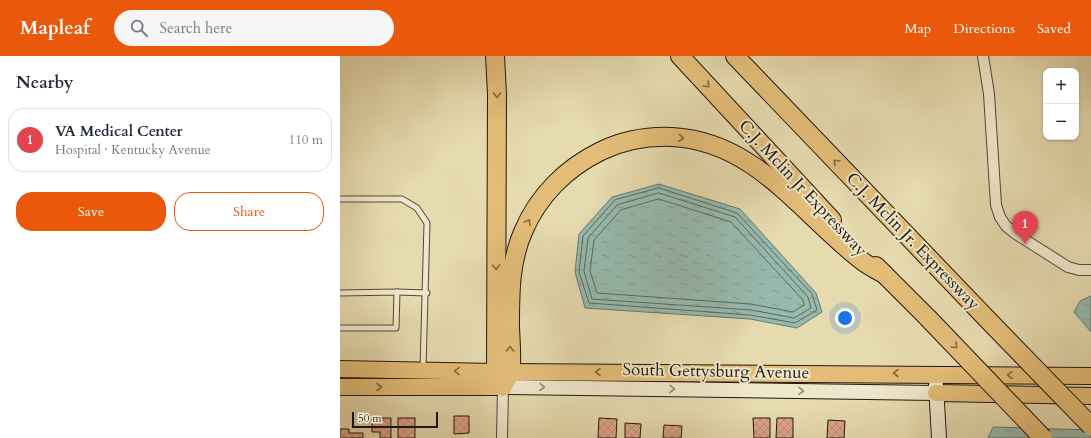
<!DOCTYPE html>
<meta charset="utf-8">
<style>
:root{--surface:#fff;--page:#f6f6f7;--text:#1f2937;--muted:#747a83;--line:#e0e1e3;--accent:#ea580c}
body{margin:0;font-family:Cardo,serif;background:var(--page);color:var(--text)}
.controls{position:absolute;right:12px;top:12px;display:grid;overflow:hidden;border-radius:8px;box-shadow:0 1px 3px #0004}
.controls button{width:36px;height:36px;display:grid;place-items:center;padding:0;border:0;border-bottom:1px solid var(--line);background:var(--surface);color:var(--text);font:20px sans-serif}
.scale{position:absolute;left:12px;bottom:10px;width:86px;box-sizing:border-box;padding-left:4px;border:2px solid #21170d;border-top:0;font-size:11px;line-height:14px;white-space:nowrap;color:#21170d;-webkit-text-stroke:3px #efe7cb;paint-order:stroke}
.you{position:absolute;left:505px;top:262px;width:14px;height:14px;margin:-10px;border:3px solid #fff;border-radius:50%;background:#1a73e8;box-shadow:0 0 0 6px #1a73e833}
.badge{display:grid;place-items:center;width:26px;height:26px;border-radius:50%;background:var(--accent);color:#fff;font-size:13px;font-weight:700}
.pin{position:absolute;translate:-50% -33px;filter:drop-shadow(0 1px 2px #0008)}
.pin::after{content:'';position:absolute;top:21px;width:14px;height:12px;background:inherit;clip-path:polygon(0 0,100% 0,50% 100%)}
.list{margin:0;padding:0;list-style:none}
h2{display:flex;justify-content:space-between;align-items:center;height:52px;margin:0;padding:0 16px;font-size:17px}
h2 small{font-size:13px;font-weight:400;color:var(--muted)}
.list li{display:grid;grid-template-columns:26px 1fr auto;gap:12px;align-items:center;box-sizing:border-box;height:64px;margin:0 8px 8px;padding:0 8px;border:1px solid var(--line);border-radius:16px}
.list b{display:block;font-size:15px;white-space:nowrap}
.list p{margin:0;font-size:13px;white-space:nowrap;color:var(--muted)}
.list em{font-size:13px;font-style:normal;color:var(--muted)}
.actions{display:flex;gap:8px;padding:12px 16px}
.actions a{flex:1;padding:9px 0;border:1px solid var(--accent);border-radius:16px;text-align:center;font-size:14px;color:var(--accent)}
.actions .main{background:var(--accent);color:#fff}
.icon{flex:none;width:22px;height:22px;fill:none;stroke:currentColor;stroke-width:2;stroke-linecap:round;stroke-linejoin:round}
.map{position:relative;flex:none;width:751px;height:382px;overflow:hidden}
header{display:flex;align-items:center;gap:24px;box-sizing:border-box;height:56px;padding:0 20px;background:var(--accent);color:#fff}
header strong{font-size:19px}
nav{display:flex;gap:22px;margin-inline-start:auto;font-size:14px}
.search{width:280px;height:36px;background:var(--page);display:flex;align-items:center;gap:10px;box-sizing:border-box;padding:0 14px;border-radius:22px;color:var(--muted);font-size:15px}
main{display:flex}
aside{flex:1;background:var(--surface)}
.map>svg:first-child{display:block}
</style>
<header>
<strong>Mapleaf</strong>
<div class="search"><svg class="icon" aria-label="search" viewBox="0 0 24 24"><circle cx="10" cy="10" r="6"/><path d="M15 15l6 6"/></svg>Search here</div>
<nav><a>Map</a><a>Directions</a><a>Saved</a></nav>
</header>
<main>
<aside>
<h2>Nearby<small></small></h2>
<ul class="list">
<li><span class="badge" style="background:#e0444e">1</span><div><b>VA Medical Center</b><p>Hospital · Kentucky Avenue</p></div><em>110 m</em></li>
</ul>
<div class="actions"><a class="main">Save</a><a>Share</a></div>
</aside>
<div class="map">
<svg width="751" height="382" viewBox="0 0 751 382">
<defs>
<pattern id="water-ripples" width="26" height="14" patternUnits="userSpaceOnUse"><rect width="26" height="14" fill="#96baae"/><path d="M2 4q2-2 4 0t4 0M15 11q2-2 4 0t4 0" fill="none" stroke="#819f94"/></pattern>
<pattern id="building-cross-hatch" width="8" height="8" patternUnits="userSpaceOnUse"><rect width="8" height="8" fill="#dea489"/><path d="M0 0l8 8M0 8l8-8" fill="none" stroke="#be8c75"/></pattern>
</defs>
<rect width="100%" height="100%" fill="#e6daaf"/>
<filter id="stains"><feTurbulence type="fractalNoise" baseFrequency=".005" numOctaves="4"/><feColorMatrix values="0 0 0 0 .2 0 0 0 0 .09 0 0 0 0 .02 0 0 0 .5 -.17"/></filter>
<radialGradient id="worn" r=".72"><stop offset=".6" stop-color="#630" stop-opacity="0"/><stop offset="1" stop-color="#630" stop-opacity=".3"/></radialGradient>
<g fill="url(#water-ripples)" stroke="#67796e">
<path d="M319,128L400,153L476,237L482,256L457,272L410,263L245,252L235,216L239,178L272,141Z"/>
<path d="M751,240V276L734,256L740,245Z"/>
<path d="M653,371L751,374V382H648Z"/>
</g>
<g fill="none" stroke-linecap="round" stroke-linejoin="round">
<g stroke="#5c685e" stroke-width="1">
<path d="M319,132L397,157L472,238L477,254L455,267L410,259L249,247L239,216L243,180L275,144Z"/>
<path d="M319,137L395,161L468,241L471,252L454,262L411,254L252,243L244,215L248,182L277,149Z"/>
<path d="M319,143L391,166L463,244L464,249L453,256L411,248L257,237L250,215L254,184L281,154Z"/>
</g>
</g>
<g fill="url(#building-cross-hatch)" stroke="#21170d">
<path d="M114,360H129V377L114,378Z"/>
<path d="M32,362H51V382H40V376H32Z"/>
<rect x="58" y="362" width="17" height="20"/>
<path d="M259,362L277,363L276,382H258Z"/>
<path d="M413,362H430V382H414Z"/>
<path d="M437,362H453V382H436Z"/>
<path d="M488,364L505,365L504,382H487Z"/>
<path d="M285,367L301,368L300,382H285Z"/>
<path d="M324,369L342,370L341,382H323Z"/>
<path d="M0,373H9V377H23V382H0Z"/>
</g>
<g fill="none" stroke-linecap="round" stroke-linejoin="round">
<g stroke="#524836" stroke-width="7">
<g id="lane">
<path d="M0,143H62L77,152L87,167L83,313"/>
<path d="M57,236L87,237"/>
<path d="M0,237L57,236L56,272H0"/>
</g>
</g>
<g stroke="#524836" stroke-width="12">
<g id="street">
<path d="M643,0L649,38L656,149L660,161L666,170L676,178L728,211L739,214H751"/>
<path d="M162,382L163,331"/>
</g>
</g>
<g stroke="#21170d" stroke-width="16">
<g id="secondary">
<path d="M596,329L599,382"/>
<path d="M163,331L596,337"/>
</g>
</g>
<g stroke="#21170d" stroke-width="18">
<g id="primary">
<path d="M0,313L156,316L751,320"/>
<path d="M0,331H163L158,319"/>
<path d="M596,337L751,340"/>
</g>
</g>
<g stroke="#21170d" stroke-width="20">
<g id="highway">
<path d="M155,0L157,38L156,316"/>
<path d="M340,0L492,164"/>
<path d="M395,0L649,265"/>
<path d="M536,210L588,262"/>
<path d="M163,331C165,326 168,322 170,317C173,309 170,279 170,269C170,237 170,206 183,176C198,140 226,112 261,95C284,84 307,80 332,81C415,85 461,157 521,204C528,210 537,214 544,218"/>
</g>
</g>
<use href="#lane" stroke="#efe7cb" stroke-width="5"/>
<use href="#street" stroke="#efe7cb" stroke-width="10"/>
<use href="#secondary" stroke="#efe7cb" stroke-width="14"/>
<use href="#primary" stroke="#e3bd78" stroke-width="16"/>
<use href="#highway" stroke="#e3bd78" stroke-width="18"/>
<g stroke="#21170d" stroke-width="20" stroke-linecap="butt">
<g id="highway-bridge">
<path d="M588,262L703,382"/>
<path d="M649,265L751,370"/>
</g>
</g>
<use href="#highway-bridge" stroke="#e3bd78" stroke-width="18"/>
</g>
<defs><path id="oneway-chevron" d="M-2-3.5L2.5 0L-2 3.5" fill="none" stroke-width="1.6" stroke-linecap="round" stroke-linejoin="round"/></defs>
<g stroke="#826a42">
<use href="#oneway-chevron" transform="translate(367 29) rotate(47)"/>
<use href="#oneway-chevron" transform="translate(157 39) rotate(90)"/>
<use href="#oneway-chevron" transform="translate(341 82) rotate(6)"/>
<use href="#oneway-chevron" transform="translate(496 106) rotate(-134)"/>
<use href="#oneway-chevron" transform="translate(188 166) rotate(-62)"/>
<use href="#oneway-chevron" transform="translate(156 211) rotate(89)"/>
<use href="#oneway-chevron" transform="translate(615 290) rotate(46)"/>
<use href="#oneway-chevron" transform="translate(170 293) rotate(-90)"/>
<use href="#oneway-chevron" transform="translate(117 315) rotate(-179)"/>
<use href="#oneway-chevron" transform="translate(258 316) rotate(180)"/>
<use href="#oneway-chevron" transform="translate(556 317) rotate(-180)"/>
<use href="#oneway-chevron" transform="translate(670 319) rotate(-179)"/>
<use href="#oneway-chevron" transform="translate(39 331)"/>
</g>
<g stroke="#928976">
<use href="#oneway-chevron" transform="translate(202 331) rotate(1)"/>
<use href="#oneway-chevron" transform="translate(332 333) rotate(1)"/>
<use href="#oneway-chevron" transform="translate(461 335) rotate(1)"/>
</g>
<g text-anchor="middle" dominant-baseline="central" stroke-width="4" stroke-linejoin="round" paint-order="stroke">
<g font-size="17" fill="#21170d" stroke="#efe7cb">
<text transform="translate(463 132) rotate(47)">C.J. Mclin Jr Expressway</text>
<text transform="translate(573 185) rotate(46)">C.J. Mclin Jr. Expressway</text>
<text transform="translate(376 315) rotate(1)">South Gettysburg Avenue</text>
</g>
</g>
<rect width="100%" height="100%" filter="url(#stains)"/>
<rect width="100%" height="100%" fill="url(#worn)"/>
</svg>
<div class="controls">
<button>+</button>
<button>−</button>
</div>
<div class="scale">50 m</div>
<div class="you"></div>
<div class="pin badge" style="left:685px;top:188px;background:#e0444e">1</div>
</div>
</main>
